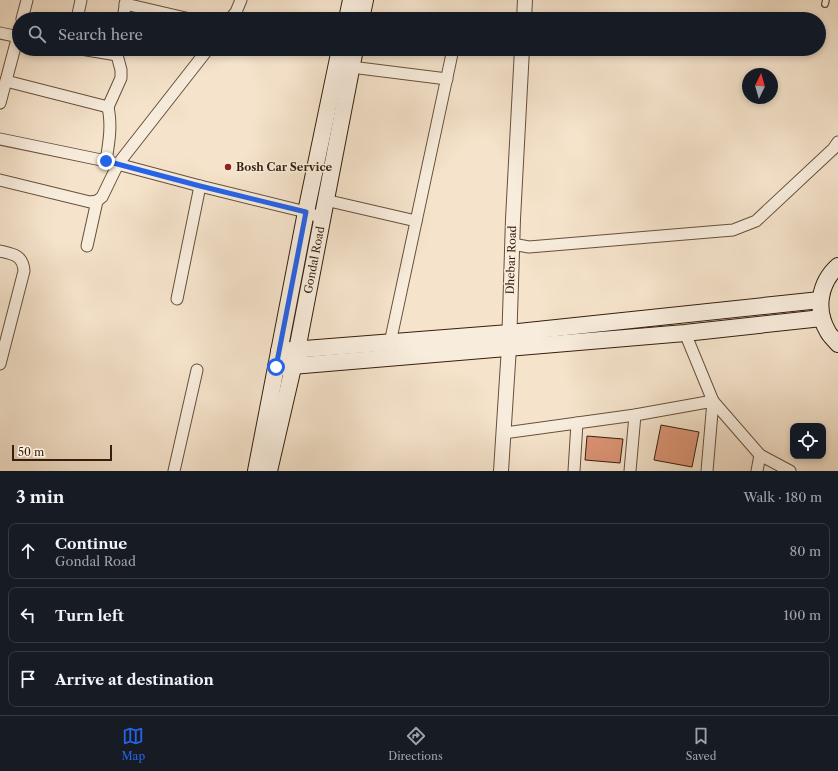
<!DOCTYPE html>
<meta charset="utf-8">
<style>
:root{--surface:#171b24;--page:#242831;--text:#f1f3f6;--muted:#9ea1a6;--line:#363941;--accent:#2563eb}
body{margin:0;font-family:"Libre Caslon Text",serif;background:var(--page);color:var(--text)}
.controls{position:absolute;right:12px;bottom:12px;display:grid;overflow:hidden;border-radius:8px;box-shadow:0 2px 6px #0003}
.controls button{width:36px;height:36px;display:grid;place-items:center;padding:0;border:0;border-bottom:1px solid var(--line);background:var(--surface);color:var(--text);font:20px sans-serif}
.compass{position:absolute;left:742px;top:68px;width:36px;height:36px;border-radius:50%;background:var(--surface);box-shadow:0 2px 6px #0003;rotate:5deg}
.scale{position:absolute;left:12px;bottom:10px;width:100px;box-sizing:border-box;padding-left:4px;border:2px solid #371f0d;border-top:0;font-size:11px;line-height:14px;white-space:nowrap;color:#371f0d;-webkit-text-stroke:3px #f8eddd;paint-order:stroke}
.stop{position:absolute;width:12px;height:12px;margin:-9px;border:3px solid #2563eb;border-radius:50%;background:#fff}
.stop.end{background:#2563eb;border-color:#fff;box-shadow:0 1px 4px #0008}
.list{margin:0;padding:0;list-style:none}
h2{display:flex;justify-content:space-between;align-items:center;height:52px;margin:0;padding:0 16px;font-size:17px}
h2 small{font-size:13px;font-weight:400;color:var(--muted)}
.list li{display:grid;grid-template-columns:26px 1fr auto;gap:12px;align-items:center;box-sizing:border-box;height:56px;margin:0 8px 8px;padding:0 8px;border:1px solid var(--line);border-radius:8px}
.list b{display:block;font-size:15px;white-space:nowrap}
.list p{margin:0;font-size:13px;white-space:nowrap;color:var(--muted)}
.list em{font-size:13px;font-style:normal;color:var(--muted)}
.icon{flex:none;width:22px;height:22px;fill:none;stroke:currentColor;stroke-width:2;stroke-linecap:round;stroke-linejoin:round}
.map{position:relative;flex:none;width:838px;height:471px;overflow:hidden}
.search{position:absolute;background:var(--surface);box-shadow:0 2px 6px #0003;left:12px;right:12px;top:12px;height:44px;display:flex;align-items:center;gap:10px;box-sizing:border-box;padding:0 14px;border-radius:22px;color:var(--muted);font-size:15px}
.sheet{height:244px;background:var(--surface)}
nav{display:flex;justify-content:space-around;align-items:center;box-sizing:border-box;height:56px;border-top:1px solid var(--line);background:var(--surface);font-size:11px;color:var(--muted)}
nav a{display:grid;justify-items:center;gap:2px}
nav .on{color:var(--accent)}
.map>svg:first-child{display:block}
</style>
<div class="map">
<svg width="838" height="471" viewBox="0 0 838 471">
<rect width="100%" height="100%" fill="#f5e3cb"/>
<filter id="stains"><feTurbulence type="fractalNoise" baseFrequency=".005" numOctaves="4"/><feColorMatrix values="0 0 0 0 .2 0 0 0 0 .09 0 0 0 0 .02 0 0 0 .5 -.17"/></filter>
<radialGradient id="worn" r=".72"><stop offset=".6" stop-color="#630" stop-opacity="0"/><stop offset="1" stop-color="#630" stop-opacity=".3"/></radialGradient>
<g fill="#dd9576" stroke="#371f0d">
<path d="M661,425L699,432L692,467L654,460Z"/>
<path d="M587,436L623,439L620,463L585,460Z"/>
</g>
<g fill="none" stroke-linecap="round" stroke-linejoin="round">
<g stroke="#66503c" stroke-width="8">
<path id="service" d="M825,4L826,0"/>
</g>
<g stroke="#66503c" stroke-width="13">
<g id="minor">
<path d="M125,4L190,19"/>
<path d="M22,19L27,0"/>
<path d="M77,19L81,0"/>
<path d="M123,19L126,0"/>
<path d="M230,19L236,12L241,0"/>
<path d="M0,33L19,37"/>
<path d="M81,49L117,55L118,50"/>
<path d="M351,67L447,79"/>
<path d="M6,81L108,107L121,78V70L117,55"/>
<path d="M0,103L19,32"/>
<path d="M0,139L106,161L200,186L306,212L322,218"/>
<path d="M106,161C109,142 112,126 108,107"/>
<path d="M0,180L90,202L97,201L102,197L118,164L208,49"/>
<path d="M325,200L416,221"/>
<path d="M512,244L529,247L733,230L756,221L833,149L838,142"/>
<path d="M87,246L97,201"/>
<path d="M0,251C13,254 23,255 24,271L0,364"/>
<path d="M177,299L200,186"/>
<path d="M685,333L713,401L760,455L790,471"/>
<path d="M390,343L453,49"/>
<path d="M504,433L635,415L713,401L707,471"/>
<path d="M174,471L197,370"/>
<path d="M574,471L577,423"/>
<path d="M630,471L635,415"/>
<path d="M757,471L760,455"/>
</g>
</g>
<g stroke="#66503c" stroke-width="16">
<g id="tertiary">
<path d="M524,19L525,0"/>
<path d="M501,471L509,347L513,219L522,49"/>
</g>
</g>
<g stroke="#371f0d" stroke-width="18">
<g id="secondary">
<path d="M347,19L351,0"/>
<path d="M361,19L365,0"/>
<path d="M838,266C819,283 815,310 828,332C830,336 835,340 838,344"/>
<path d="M279,351L509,333L820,300"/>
<path d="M276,367L292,366L685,333L822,318"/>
<path d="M256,471L306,212L340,49"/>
<path d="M269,471L297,350L355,49"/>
</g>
</g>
<use href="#service" stroke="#f8eddd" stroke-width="5.5"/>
<use href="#minor" stroke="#f8eddd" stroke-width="11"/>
<use href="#tertiary" stroke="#f8eddd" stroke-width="14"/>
<use href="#secondary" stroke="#f8eddd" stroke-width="16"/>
</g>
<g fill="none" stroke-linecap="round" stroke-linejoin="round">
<path stroke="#2563eb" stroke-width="5" d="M106,161L200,186L306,212L276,367"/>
</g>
<circle fill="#8f2418" stroke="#f8eddd" stroke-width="1.5" cx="228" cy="167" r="4"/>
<g text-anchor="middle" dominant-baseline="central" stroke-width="3" stroke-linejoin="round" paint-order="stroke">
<g font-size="11" font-weight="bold" fill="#371f0d" stroke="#f8eddd" text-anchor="start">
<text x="236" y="167">Bosh Car Service</text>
</g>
<g font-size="11" fill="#371f0d" stroke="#f8eddd">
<text transform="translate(314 260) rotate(-79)">Gondal Road</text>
<text transform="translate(511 260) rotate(-88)">Dhebar Road</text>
</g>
</g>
<rect width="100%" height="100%" filter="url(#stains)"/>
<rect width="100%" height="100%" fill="url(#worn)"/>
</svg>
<div class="controls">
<button><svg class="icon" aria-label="locate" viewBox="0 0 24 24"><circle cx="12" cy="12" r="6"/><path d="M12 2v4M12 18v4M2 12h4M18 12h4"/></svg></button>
</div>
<svg class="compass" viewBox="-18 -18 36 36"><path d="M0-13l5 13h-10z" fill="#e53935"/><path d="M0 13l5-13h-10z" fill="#9ea1a6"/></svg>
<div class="scale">50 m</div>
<div class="stop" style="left:276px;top:367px"></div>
<div class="stop end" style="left:106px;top:161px"></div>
<div class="search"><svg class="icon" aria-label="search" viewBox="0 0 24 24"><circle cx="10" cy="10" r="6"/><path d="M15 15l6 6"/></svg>Search here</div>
</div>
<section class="sheet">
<h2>3 min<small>Walk · 180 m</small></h2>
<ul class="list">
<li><svg class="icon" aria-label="ahead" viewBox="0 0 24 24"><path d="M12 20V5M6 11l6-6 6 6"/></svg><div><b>Continue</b><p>Gondal Road</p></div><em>80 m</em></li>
<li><svg class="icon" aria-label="left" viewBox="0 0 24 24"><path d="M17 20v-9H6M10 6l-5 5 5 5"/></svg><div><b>Turn left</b></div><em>100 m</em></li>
<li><svg class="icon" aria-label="arrive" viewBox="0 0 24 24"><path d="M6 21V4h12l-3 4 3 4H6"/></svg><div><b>Arrive at destination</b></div></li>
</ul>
</section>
<nav>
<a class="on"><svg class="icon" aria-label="map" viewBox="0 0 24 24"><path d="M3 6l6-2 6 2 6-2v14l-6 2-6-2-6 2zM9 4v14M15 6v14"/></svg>Map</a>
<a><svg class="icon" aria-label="directions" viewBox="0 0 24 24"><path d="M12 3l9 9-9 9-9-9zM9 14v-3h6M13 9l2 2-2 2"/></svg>Directions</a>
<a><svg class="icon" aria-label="saved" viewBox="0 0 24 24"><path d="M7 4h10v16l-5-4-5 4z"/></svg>Saved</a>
</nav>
